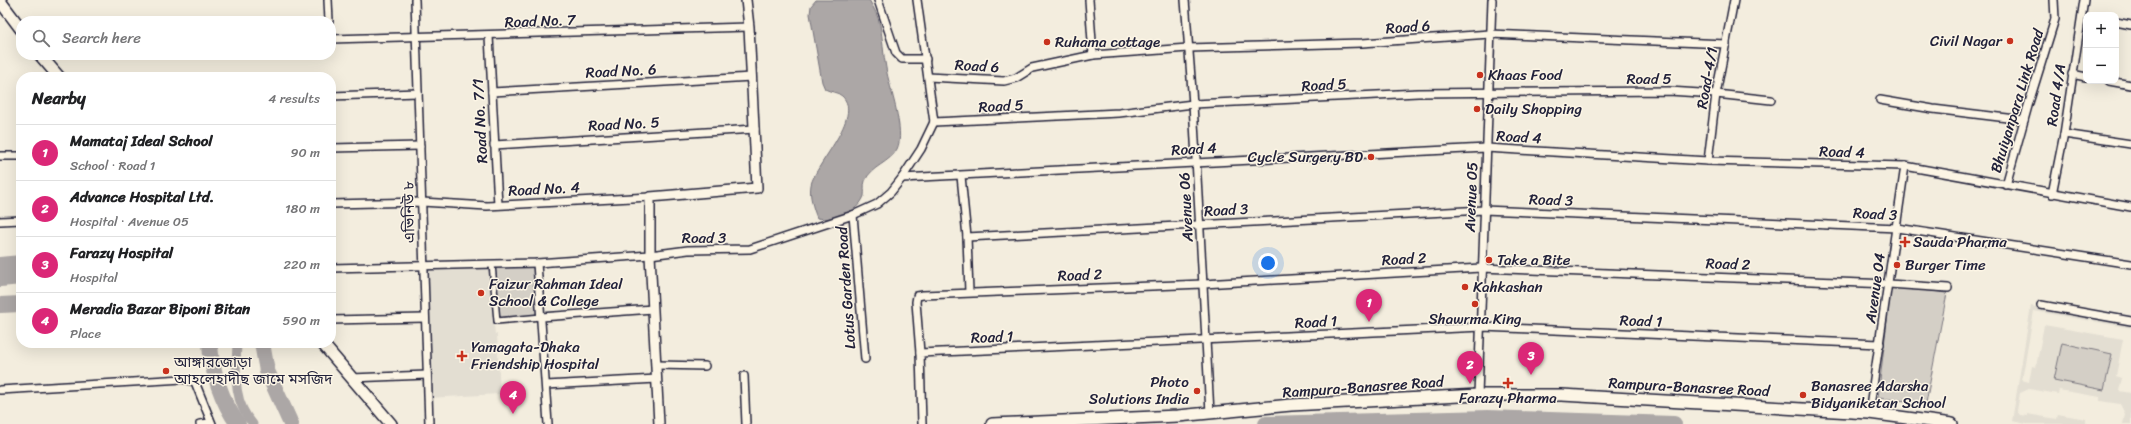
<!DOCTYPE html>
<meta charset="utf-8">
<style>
:root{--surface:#fff;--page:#f2f2f2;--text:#202124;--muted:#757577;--line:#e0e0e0;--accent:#db2777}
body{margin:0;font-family:Sriracha,"Noto Sans Bengali",sans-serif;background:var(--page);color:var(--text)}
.controls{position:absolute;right:12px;top:12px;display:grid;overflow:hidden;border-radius:8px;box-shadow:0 4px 16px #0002}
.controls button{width:36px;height:36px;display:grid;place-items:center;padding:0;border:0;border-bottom:1px solid var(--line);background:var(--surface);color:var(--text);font:20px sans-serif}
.you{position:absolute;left:1268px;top:263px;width:14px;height:14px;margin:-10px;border:3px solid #fff;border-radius:50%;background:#1a73e8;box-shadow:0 0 0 6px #1a73e833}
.badge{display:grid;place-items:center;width:26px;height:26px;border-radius:50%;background:var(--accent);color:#fff;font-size:13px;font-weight:700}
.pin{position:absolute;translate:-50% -33px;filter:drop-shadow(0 1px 2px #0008)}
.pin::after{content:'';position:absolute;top:21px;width:14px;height:12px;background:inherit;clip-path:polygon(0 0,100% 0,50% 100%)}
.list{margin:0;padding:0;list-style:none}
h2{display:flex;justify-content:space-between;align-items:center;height:52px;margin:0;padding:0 16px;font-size:17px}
h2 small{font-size:13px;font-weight:400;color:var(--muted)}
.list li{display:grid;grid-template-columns:26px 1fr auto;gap:12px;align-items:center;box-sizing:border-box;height:56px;padding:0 16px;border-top:1px solid var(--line)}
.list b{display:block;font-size:15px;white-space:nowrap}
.list p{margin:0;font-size:13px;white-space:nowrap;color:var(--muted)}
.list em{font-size:13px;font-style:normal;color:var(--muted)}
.icon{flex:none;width:22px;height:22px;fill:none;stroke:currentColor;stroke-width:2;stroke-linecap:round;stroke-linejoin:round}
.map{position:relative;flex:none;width:2131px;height:424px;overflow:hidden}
.search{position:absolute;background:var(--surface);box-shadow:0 4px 16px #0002;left:16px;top:16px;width:320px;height:44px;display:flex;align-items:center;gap:10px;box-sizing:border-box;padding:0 14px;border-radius:16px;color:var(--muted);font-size:15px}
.panel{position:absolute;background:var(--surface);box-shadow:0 4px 16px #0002;left:16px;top:72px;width:320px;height:276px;border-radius:16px}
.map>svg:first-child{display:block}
</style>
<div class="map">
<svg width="2131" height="424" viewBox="0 0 2131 424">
<rect width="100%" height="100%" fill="#f3edde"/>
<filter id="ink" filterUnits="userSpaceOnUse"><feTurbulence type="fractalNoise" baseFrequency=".025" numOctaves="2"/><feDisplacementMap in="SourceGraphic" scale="8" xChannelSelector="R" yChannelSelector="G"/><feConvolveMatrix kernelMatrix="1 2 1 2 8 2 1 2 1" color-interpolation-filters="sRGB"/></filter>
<g filter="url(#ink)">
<g fill="#e3ded2">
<path d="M537,263L494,324L495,334H497L500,394L428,398L423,267Z"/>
<path d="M2031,306L2131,324V328L2034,311L2022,380L2029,382L2032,366L2036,367L2044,325L2123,339L2116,376L2122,378L2119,391L2131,393V424H2123L2125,414L2120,404L2100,401V397L2059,390L2058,394L2029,389L2020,393L2017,411L2020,415L2027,416V414L2057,419L2058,414L2086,419V424H2027L2012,421Z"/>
</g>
<g fill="#d4cfc6" stroke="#7b7880">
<path d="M537,263L541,320L494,324L492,264Z"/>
<path d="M1891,286L1947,293L1926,403L1878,398Z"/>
<path d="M2062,343L2112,354L2104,390L2054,380Z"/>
</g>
<path fill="#aca7a6" stroke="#75727b" d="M816,0H869C874,8 878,16 880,25C883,39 883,54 886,68C889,87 906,131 897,149C890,163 871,166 865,181C863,186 865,191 864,196C858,213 833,221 817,218C813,208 809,195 811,185C815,164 864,116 842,96C838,92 830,92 825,89L822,82L810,14L811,6Z"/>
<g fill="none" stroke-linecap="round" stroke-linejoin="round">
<path stroke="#aca7a6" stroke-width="9" d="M237,343C236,372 232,401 253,424"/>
<g stroke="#aca7a6" stroke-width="16">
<path d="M0,265L21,263"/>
<path d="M0,279L21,277"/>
<path d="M0,305L21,304"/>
<path d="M210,343C211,370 222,402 238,424"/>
<path d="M262,343L267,371L291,424"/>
<path d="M1266,424L1488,418L1674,424"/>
</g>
<g stroke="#22223b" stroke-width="8">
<path id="pedestrian" d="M492,264L497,321L541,317"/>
</g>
<g stroke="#22223b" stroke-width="10">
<g id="minor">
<path d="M328,0L329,21"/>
<path d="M415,0L429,424"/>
<path d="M878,0L896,53L902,59H926"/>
<path d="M917,0L934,122"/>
<path d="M1089,0L1093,55L1188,48L1362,43L1490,34L1726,44"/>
<path d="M1185,0L1193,104L1210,413"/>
<path d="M2116,22L2131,25"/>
<path d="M489,36L498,205"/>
<path d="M331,39L749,27"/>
<path d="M2072,74L2086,77"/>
<path d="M928,77L1004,81L1016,78L1032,68L1093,55"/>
<path d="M2109,81L2131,85"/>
<path d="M492,92L752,77"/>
<path d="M331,96L418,93"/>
<path d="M1880,100L1933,109L2024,120"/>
<path d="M934,122L1119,113L1193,104L1418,93L1669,91L1716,94L1771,100"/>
<path d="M2064,134L2131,144"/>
<path d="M494,145L755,129"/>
<path d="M331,148L420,146"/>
<path d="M0,156H21"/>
<path d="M1708,161L1716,94L1734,0"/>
<path d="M961,176L967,237L969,292"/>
<path d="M902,178L1486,148L1708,161L1905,166L2131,207"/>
<path d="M2006,185L2028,106L2055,19L2054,0"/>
<path d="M2052,194L2064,134L2084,0"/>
<path d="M331,204L422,202L487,206L650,197"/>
<path d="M853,215L865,359"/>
<path d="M0,221L21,220"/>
<path d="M967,237L1484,210L1897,228L2131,264"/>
<path d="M537,263L548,424"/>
<path d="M331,268L537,263L650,255L688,250L750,249L853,215L877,204L891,192L902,178L921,149L934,122"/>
<path d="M2041,305L2131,321"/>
<path d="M541,317L653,309"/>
<path d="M331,320L425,318"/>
<path d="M920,353L916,302L917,296L923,295L1203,284L1481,268L1889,284L1948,288"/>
<path d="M657,365L705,366"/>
<path d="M744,376L746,424"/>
<path d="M351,378L427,375"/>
<path d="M546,385L657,379"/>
<path d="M0,390L183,379L195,382L212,424"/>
<path d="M1478,395L1492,0"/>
<path d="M1869,413L1905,166"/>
<path d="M200,424L211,423"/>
<path d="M922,424L920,353L1482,327L1880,344"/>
</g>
</g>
<g stroke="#22223b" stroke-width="12">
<path id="tertiary" d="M659,424L650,255V197L757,188L749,27L746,0"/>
</g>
<g stroke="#22223b" stroke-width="14">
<g id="primary">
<path d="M0,1L21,29"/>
<path d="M40,55L59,77"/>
<path d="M322,343L391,424"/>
<path d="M992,424L1178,416L1291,405L1478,395H1562L1869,413L1952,424"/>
</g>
</g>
<use href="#pedestrian" stroke="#fcf5e5" stroke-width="5"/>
<use href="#minor" stroke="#fcf5e5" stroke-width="7"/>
<use href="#tertiary" stroke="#fcf5e5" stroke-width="9"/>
<use href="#primary" stroke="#fcf5e5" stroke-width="11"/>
</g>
</g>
<g fill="#c8321e" stroke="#fcf5e5" stroke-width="1.5">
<circle cx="2010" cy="41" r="4"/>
<circle cx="1047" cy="42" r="4"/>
<circle cx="1480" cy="75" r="4"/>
<circle cx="1477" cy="109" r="4"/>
<circle cx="1371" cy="157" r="4"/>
<path d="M1903 236h4v4h4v4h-4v4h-4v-4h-4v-4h4z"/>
<circle cx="1489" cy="260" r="4"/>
<circle cx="1897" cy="265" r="4"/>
<circle cx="1465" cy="287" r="4"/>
<circle cx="481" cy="293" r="4"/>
<circle cx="1475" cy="304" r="4"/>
<path d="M460 350h4v4h4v4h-4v4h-4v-4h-4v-4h4z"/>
<circle cx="166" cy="371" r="4"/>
<path d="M1506 377h4v4h4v4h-4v4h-4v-4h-4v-4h4z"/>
<circle cx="1197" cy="391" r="4"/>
<circle cx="1803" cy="395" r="4"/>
</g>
<g text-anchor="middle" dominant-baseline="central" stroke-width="3" stroke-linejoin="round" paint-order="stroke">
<g font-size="15" fill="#22223b" stroke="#fcf5e5">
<text transform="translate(540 21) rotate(-2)">Road No. 7</text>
<text transform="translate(1408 27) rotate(-4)">Road 6</text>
<text transform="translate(977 66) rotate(3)">Road 6</text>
<text transform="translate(621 71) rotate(-3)">Road No. 6</text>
<text transform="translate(1707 78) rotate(-80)">Road-4/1</text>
<text x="1649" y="79">Road 5</text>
<text transform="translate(1324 85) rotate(-3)">Road 5</text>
<text transform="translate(2056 95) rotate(-82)">Road 4/A</text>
<text transform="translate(2017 101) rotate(-73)">Bhuiyanpara Link Road</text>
<text transform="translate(1001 106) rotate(-3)">Road 5</text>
<text transform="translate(480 121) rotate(-93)">Road No. 7/1</text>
<text transform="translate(624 124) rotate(-3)">Road No. 5</text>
<text transform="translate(1519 137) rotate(3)">Road 4</text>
<text transform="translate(1194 149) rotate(-3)">Road 4</text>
<text transform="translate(1842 152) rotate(2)">Road 4</text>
<text transform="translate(544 189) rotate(-3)">Road No. 4</text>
<text transform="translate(1471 197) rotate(-88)">Avenue 05</text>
<text transform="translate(1551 200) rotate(2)">Road 3</text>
<text transform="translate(1186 207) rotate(-93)">Avenue 06</text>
<text transform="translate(1226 210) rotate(-3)">Road 3</text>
<text transform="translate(409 212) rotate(-91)">এভিনিউ ৮</text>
<text transform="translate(1875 214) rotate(3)">Road 3</text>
<text x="704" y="238">Road 3</text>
<text transform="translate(1404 259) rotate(-3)">Road 2</text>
<text transform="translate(1728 264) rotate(2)">Road 2</text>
<text transform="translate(1080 275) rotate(-2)">Road 2</text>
<text transform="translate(846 288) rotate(-94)">Lotus Garden Road</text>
<text transform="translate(1875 288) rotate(-82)">Avenue 04</text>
<text transform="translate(1641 321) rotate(2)">Road 1</text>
<text transform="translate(1316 322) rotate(-3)">Road 1</text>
<text transform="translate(992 337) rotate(-2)">Road 1</text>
<text transform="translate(1363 387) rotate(-4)">Rampura-Banasree Road</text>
<text transform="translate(1689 387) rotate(3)">Rampura-Banasree Road</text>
</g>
<g font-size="15" fill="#22223b" stroke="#fcf5e5" text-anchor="start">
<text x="2002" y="41" text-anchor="end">Civil Nagar</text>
<text x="1055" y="42">Ruhama cottage</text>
<text x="1488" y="75">Khaas Food</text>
<text x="1485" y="109">Daily Shopping</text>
<text x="1363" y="157" text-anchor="end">Cycle Surgery BD</text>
<text x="1913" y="242">Sauda Pharma</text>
<text x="1497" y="260">Take a Bite</text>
<text x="1905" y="265">Burger Time</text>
<text x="489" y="284">Faizur Rahman Ideal<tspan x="489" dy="17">School &amp; College</tspan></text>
<text x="1473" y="287">Kahkashan</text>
<text x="1475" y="319" text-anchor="middle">Shawrma King</text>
<text x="471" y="347">Yamagata-Dhaka<tspan x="471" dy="17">Friendship Hospital</tspan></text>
<text x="174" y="362">আঙ্গারজোড়া<tspan x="174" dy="17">আহলেহাদীছ জামে মসজিদ</tspan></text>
<text x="1189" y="382" text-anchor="end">Photo<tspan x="1189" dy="17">Solutions India</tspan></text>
<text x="1811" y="386">Banasree Adarsha<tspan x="1811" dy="17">Bidyaniketan School</tspan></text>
<text x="1508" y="398" text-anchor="middle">Farazy Pharma</text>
</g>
</g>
</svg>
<div class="controls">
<button>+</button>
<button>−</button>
</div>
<div class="you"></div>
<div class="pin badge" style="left:1369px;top:322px">1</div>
<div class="pin badge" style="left:1470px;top:384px">2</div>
<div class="pin badge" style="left:1531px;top:375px">3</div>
<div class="pin badge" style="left:513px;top:414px">4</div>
<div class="search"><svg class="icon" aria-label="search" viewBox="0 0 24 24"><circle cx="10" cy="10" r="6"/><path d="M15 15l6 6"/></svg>Search here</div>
<section class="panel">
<h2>Nearby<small>4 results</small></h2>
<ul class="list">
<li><span class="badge">1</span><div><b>Mamataj Ideal School</b><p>School · Road 1</p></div><em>90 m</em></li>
<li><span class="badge">2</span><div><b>Advance Hospital Ltd.</b><p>Hospital · Avenue 05</p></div><em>180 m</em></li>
<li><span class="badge">3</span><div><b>Farazy Hospital</b><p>Hospital</p></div><em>220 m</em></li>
<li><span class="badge">4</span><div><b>Meradia Bazar Biponi Bitan</b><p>Place</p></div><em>590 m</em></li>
</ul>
</section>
</div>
